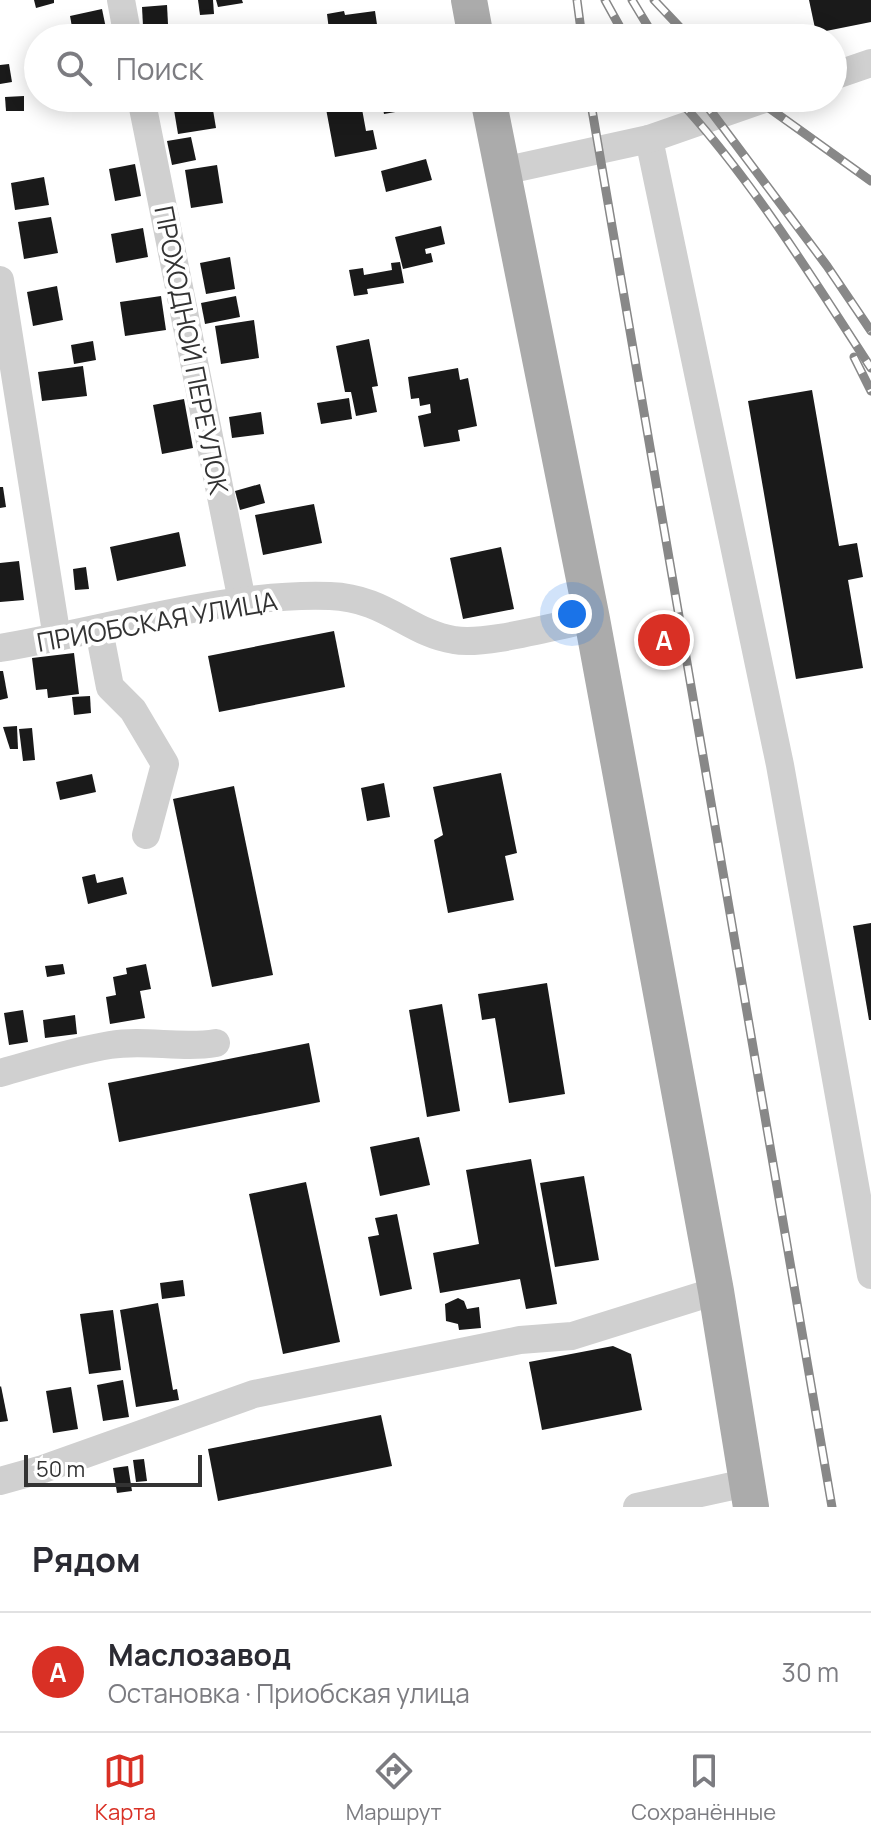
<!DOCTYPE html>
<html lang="ru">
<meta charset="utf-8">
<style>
:root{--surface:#fff;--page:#f2f2f3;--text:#2b2b33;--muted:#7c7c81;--line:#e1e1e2;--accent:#d93025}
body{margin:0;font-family:Manrope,sans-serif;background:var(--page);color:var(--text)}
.scale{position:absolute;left:24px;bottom:20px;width:178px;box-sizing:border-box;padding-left:8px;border:4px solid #333;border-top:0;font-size:22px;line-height:28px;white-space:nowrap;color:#333;-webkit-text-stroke:6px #fff;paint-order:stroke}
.you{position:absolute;left:572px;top:614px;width:28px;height:28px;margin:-20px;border:6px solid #fff;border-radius:50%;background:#1a73e8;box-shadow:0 0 0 12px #1a73e833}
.badge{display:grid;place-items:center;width:52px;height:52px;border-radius:50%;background:var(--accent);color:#fff;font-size:26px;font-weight:700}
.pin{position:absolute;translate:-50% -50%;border:4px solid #fff;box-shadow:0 2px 8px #0006}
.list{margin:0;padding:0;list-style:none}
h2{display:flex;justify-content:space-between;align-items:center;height:104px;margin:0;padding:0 32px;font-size:34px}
h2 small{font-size:26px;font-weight:400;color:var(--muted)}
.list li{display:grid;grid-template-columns:52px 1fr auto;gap:24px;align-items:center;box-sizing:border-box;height:120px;padding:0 32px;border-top:2px solid var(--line)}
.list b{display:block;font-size:30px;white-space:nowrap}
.list p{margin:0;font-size:26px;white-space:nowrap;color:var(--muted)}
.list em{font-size:26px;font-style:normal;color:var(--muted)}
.icon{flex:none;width:44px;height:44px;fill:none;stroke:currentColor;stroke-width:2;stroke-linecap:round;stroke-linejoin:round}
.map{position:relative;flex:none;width:871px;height:1507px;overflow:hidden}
.search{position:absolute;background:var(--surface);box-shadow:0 4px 20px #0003;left:24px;right:24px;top:24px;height:88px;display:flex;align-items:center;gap:20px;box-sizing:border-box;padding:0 28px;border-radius:44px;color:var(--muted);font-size:30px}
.sheet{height:224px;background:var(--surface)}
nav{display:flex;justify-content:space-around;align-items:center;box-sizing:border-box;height:112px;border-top:2px solid var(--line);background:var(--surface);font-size:22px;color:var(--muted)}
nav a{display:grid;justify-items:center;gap:4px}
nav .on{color:var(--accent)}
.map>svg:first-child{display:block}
</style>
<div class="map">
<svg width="871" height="1507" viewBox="0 0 871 1507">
<rect width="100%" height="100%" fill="#fff"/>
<g fill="#1a1a1a">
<path d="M34,0H54V3L36,8Z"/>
<path d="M198,0H213L214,14L200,15Z"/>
<path d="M216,0H242L243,3L218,7Z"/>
<path d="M809,0H871V22L816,33Z"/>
<path d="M167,5L168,24L143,26L142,7Z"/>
<path d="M102,9L108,38H74L70,16Z"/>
<path d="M344,11L345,15L375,11L379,38H330L327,14Z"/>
<path d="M194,32L195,38H166V36Z"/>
<path d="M9,64L12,82L0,84V65Z"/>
<path d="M24,96V111H6L5,97Z"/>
<path d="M172,98H211L216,128L178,134Z"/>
<path d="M324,98H360L366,131L373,130L377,149L335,157Z"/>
<path d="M381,98H416L418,108L384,114Z"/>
<path d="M191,137L196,160L172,165L167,141Z"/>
<path d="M426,159L432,180L386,192L381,171Z"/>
<path d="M135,164L141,196L115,201L109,169Z"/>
<path d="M217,165L223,203L191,208L185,170Z"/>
<path d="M44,177L49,205L15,210L11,183Z"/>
<path d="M51,217L58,253L24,259L18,222Z"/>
<path d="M441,226L445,244L425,249L426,254L431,253L433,262L403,269L395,237Z"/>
<path d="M143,228L148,257L116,263L111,234Z"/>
<path d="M230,257L235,289L206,294L200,263Z"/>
<path d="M400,262L404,283L367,289L368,294L354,296L349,270L363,268L364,275L392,270L391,263Z"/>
<path d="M57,286L63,320L33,326L27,292Z"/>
<path d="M161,296L166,330L125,336L120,302Z"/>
<path d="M236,296L240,317L205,324L201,303Z"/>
<path d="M254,320L259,358L221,364L215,326Z"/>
<path d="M369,339L378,386L372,387L377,412L356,416L351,392H345L336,346Z"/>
<path d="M93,341L96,360L74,364L71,345Z"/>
<path d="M83,366L87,396L42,401L38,372Z"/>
<path d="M458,368L460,380L468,378L477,426L458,430L460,441L424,447L418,416L431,413L430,404L420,406L419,398L411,399L408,377Z"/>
<path d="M812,390L839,546L857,543L863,577L848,580L863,668L796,679L748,401Z"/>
<path d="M349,398L352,419L321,424L317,403Z"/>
<path d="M184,399L193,448L162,454L153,405Z"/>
<path d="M261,412L264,434L232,438L229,417Z"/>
<path d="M260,484L265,503L240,510L235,491Z"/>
<path d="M0,487H3L6,507L0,508Z"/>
<path d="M314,504L322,543L263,555L255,515Z"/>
<path d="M179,532L186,566L117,581L110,547Z"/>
<path d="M501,547L514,609L463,619L450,558Z"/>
<path d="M19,561L24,600L0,602V563Z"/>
<path d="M86,567L89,589L75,590L73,569Z"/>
<path d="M334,631L345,687L219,712L208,656Z"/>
<path d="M74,653L79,694L48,698L47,689L36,690L32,658Z"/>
<path d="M0,671H3L8,698L0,700Z"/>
<path d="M90,696L91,713L74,715L72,697Z"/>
<path d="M17,726L18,749H10L3,727Z"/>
<path d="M32,728L35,760L23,761L19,729Z"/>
<path d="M501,773L517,853L505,856L514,900L448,913L434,840L443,835L433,787Z"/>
<path d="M92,774L96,792L60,800L56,782Z"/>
<path d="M384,783L390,817L367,821L361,788Z"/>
<path d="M234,786L273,975L212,987L173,799Z"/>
<path d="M95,874L97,883L123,877L127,894L88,904L82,877Z"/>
<path d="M871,923V1020H869L853,926Z"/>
<path d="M63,964L65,974L47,977L45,966Z"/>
<path d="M146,964L151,989L140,991L145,1018L110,1024L106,997L116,995L113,977L127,974L126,968Z"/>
<path d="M547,983L565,1094L509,1103L495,1018L482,1020L478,994Z"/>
<path d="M442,1004L460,1111L427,1117L409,1010Z"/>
<path d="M23,1010L28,1042L9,1045L4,1013Z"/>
<path d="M75,1015L77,1034L45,1038L43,1020Z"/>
<path d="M309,1043L320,1102L119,1142L108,1083Z"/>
<path d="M419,1137L430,1185L380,1196L370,1147Z"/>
<path d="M531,1159L557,1304L526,1309L520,1279L440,1293L433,1253L479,1244L466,1170Z"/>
<path d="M584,1176L599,1260L555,1267L540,1183Z"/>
<path d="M306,1182L340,1342L283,1354L249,1194Z"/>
<path d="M397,1214L412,1289L380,1296L368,1237L379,1235L375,1218Z"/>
<path d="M183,1280L185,1296L162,1299L160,1283Z"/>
<path d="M458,1298L464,1301L467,1309L479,1307L481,1328L459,1330L458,1324L446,1321L445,1304Z"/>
<path d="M158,1303L173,1390L177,1389L179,1400L136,1407L120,1310Z"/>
<path d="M113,1310L121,1370L89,1374L80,1314Z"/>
<path d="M613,1346L631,1354L642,1410L542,1430L529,1362Z"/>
<path d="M123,1380L129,1417L103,1421L97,1385Z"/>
<path d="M1,1386L8,1421L0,1422V1387Z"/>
<path d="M71,1387L78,1429L53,1433L46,1391Z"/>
<path d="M381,1415L392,1466L218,1501L208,1449Z"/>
<path d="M144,1459L147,1481L136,1482L133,1460Z"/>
<path d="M128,1466L132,1491L117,1493L113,1468Z"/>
</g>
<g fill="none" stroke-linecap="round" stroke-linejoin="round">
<g stroke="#d0d0d0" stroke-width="28">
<path d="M121,0L128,38"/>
<path d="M833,76L871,63"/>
<path d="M141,98L242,601"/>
<path d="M649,139L780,765L871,1275"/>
<path d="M503,171L649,139L767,98"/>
<path d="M0,280L57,638"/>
<path d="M99,630L110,687L133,710L165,764L146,835"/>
<path d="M0,648C102,631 228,592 330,596C386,598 409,633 454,640C485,646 557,625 592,619"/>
<path d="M0,1073C36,1063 73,1051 110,1045C145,1039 181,1049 216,1043"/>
<path d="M0,1481L43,1469L254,1394L520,1340L572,1336L716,1291"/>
<path d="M637,1507L746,1483"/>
</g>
<g stroke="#ababab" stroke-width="36">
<path d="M469,0L476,38"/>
<path d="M488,98L592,619L716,1291L751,1507"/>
</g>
<g stroke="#888" stroke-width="9">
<g id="rail">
<path d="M577,0L582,38"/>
<path d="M605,0L626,38"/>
<path d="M632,0L655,38"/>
<path d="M654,0L690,38"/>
<path d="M590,98L832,1507"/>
<path d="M677,98C751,178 811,276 871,368"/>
<path d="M701,98L827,266L871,331"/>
<path d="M755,98L871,181"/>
<path d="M854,357L871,391"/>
</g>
</g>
<use href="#rail" stroke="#fff" stroke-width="6" stroke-dasharray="18" stroke-linecap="butt"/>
</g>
<g text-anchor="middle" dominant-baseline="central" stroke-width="8" stroke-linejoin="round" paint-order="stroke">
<g font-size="26" fill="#333" stroke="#fff">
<text transform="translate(192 350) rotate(79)">ПРОХОДНОЙ ПЕРЕУЛОК</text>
<text transform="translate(157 621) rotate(-10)">ПРИОБСКАЯ УЛИЦА</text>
</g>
</g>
</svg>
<div class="scale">50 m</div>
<div class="you"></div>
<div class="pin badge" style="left:664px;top:640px">A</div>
<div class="search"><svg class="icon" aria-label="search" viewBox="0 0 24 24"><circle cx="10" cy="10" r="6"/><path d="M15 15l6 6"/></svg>Поиск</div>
</div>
<section class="sheet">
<h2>Рядом<small></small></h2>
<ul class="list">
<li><span class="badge">A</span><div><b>Маслозавод</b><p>Остановка · Приобская улица</p></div><em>30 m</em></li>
</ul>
</section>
<nav>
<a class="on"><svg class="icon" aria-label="map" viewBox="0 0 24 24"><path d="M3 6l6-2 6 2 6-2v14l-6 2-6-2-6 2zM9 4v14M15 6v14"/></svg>Карта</a>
<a><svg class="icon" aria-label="directions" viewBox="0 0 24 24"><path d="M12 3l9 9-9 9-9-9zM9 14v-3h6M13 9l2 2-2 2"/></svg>Маршрут</a>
<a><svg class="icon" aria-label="saved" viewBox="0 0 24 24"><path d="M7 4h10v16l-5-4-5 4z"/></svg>Сохранённые</a>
</nav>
